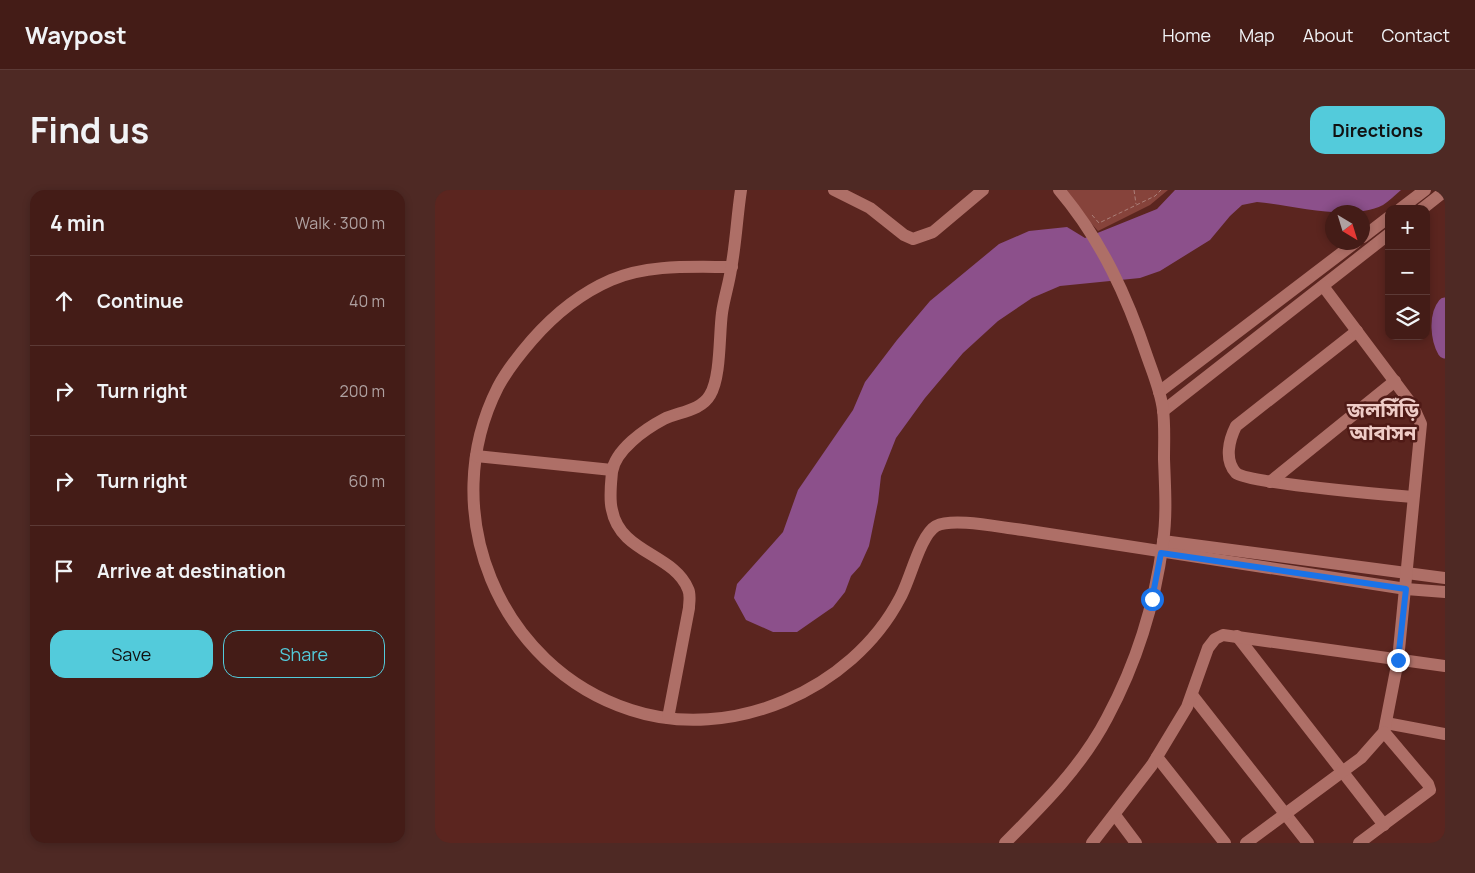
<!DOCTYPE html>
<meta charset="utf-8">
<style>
:root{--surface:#441c17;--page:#4e2924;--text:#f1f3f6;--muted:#afa1a1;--line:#5c3a36;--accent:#53cbdb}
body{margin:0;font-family:Manrope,"Noto Sans Bengali",sans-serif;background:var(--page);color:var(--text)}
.controls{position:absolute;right:15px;top:15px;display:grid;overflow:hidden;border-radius:10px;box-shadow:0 2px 8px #0003}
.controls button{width:45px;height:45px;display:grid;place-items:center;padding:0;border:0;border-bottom:1px solid var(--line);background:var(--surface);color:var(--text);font:25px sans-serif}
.compass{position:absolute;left:890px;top:15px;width:45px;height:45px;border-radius:50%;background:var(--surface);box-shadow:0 2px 8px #0003;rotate:142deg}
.stop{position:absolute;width:15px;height:15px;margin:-11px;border:4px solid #1a73e8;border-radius:50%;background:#fff}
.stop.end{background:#1a73e8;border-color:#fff;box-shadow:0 1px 5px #0008}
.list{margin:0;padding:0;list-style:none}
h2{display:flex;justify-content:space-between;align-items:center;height:65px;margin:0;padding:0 20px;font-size:21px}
h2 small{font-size:16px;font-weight:400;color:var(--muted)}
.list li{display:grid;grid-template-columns:32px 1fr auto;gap:15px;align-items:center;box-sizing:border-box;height:90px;padding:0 20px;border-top:1px solid var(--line)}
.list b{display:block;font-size:19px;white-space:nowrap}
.list em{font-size:16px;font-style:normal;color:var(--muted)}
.actions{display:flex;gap:10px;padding:15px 20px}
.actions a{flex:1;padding:11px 0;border:1px solid var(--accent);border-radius:15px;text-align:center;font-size:18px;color:var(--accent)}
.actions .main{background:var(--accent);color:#111}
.icon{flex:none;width:28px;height:28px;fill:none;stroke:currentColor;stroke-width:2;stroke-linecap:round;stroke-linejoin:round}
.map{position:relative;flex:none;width:1010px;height:653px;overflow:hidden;border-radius:15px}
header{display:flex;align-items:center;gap:30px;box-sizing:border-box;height:70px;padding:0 25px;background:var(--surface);border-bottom:1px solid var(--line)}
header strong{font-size:24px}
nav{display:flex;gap:28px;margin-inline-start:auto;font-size:18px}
.intro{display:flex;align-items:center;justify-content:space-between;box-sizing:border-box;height:120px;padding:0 30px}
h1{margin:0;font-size:35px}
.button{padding:12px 22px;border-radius:15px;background:var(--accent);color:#111;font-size:18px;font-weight:700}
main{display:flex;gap:30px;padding:0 30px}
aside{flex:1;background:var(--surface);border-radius:15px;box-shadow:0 2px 8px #0003}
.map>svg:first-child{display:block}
</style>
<header>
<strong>Waypost</strong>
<nav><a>Home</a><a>Map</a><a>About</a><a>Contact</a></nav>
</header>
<div class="intro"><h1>Find us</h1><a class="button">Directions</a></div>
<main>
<aside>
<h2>4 min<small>Walk · 300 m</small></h2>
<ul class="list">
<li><svg class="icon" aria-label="ahead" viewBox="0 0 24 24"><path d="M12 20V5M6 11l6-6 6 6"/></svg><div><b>Continue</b></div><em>40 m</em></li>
<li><svg class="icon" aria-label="right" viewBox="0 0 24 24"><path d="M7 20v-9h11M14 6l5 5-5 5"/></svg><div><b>Turn right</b></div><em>200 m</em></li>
<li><svg class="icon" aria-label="right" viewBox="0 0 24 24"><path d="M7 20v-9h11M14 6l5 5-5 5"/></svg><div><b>Turn right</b></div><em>60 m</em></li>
<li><svg class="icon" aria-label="arrive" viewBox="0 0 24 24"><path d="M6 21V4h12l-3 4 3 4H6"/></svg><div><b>Arrive at destination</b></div></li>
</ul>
<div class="actions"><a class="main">Save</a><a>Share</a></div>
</aside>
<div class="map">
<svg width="1010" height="653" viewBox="0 0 1010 653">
<rect width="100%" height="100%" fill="#5b251f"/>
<path fill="#86433b" d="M627,0H733L715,15L663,41Z"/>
<path fill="#8c508b" d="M740,0H966C960,5 954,11 948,15C914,32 859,15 822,12L807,15L795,26L775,50L725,81L705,88L625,96L597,108L563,131L528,163L490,208L461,248L446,286L443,312L434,356L425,376L416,386L410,402L398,417L362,442H338L311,430L299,408L302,394L348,342L363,300L418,220L430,192L462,150L495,111L564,54L594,41L632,37L650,48L722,19Z"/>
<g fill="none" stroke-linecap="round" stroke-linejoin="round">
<path stroke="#8c508b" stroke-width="15" d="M1010,115C1001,126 1003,149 1010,161"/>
<g stroke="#ab7f79" stroke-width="1" stroke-dasharray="4 2.5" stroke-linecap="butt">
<path d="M699,0L701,14"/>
<path d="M657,25L664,33L720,6L726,0"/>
</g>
<g stroke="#ae6f67" stroke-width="12">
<path d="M399,0L435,18L469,45L478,49L498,42L548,0"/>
<path d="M965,19L990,0"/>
<path d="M987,19L1010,1"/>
<path d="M928,47L954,27"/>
<path d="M297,77C257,77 213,74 176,90C146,103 118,126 97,150C84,165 72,180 63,197C0,321 63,477 196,520C295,553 417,500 465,408C475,391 485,345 501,336C519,327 567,338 588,340L971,399L1010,402"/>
<path d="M922,141L801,236C794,250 789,270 801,283C812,293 954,305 978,307"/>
<path d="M724,202L921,52"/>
<path d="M728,221L954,44"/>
<path d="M41,266L177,280"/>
<path d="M835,292L960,191"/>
<path d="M728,351L1010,388"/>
<path d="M802,446L949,635"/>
<path d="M757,505L873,653"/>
<path d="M233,528L254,418C254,412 256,405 253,399C239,364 185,363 177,320C174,309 176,293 177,282C180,260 210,239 229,229C243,222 266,221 275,205C286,187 284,145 287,123C289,108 294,94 296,79C301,53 302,26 306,0"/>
<path d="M951,533L1010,544"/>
<path d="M722,567L790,653"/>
<path d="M680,625L701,653"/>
<path d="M570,653C608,615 647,576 672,528C701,474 720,413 728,352C732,325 730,297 729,269C729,253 730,236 728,220C726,203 719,186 713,169C692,106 667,51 624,0"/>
<path d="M657,653L717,575L752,517L773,458L780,449L788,445L1010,476"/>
<path d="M811,653L926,568L949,542L963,470L986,234L978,216L888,96"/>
<path d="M924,653L995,600L993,594L949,542"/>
</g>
</g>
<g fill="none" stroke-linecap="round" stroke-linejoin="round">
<path stroke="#1a73e8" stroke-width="6" d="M717,409L726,363L971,399L963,470"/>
</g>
<g text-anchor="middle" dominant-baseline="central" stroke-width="5" stroke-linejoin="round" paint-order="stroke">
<g font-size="20" font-weight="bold" fill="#efccc7" stroke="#4f1a16">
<text x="948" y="219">জলসিঁড়ি<tspan x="948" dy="23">আবাসন</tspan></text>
</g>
</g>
</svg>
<div class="controls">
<button>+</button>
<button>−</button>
<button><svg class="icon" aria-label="layers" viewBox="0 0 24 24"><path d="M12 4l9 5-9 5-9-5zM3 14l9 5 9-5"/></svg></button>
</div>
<svg class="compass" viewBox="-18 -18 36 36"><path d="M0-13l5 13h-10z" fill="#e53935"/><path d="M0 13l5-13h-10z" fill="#afa1a1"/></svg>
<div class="stop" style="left:717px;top:409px"></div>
<div class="stop end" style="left:963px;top:470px"></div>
</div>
</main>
